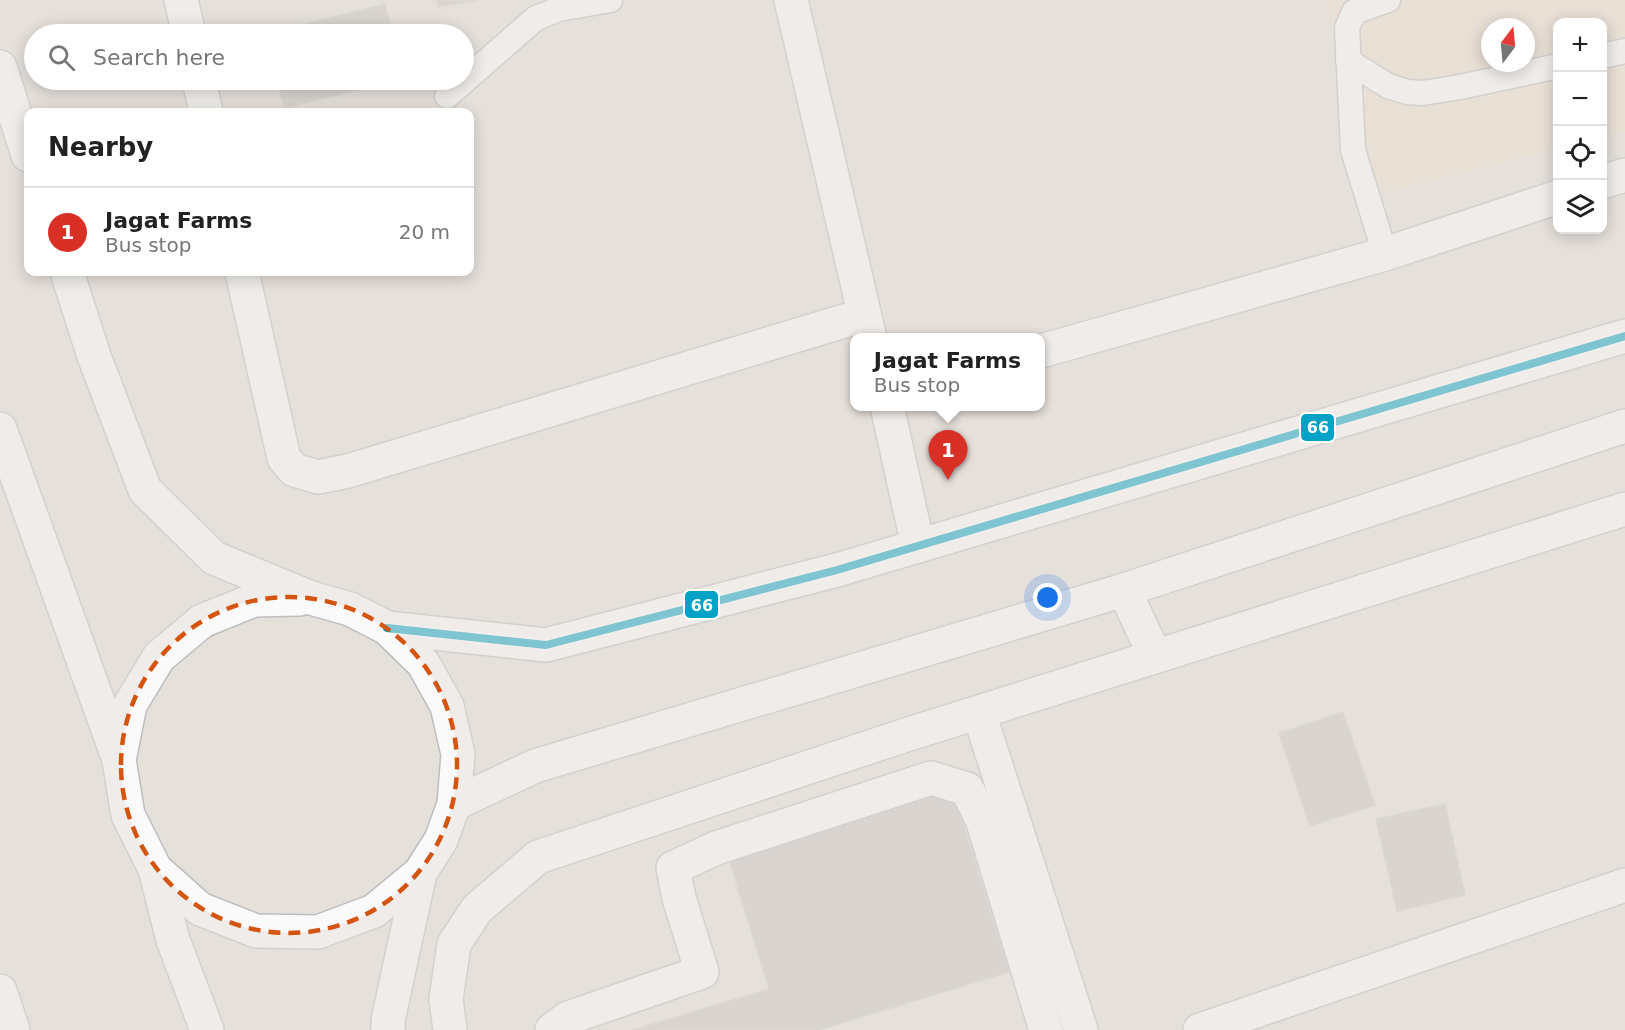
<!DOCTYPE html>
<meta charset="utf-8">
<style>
:root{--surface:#fff;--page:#f6f6f6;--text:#222;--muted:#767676;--line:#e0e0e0;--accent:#d93025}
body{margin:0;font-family:"DejaVu Sans",sans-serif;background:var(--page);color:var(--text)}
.controls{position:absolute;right:18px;top:18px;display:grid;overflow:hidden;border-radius:12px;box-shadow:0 3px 15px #0003}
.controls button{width:54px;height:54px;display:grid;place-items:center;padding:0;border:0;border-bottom:2px solid var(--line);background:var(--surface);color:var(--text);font:30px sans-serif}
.compass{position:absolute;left:1481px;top:18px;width:54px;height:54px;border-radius:50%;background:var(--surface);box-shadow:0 3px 15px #0003;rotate:16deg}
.you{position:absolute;left:1048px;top:598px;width:21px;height:21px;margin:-15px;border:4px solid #fff;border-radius:50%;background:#1a73e8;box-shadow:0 0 0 9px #1a73e833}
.badge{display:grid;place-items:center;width:39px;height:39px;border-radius:50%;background:var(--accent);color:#fff;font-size:20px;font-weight:700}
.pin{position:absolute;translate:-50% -50px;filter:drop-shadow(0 2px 3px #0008)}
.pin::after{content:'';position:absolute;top:32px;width:21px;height:18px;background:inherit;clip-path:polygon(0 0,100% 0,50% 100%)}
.popup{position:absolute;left:850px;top:333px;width:195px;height:78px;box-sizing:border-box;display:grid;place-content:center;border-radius:12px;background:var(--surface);filter:drop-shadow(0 2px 4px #0005);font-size:20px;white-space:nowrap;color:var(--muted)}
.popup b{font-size:22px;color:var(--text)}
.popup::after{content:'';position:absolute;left:50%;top:100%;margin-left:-12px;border:12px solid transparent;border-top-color:var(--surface)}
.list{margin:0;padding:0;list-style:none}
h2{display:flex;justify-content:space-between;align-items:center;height:78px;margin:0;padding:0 24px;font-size:26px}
h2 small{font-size:20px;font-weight:400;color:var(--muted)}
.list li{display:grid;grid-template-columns:39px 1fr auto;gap:18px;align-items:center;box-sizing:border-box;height:90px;padding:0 24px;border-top:2px solid var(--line)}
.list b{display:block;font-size:22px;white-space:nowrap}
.list p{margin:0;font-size:20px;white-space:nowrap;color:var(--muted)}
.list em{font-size:20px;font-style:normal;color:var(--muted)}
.icon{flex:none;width:33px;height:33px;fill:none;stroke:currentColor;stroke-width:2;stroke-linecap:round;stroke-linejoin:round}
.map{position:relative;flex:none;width:1625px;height:1030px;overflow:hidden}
.search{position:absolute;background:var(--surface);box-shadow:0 3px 15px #0003;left:24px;top:24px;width:450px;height:66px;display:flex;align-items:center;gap:15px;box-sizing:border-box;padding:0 21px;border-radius:33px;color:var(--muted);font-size:22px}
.panel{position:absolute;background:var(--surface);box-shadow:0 3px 15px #0003;left:24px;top:108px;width:450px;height:168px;border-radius:12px}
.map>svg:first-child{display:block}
</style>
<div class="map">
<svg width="1625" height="1030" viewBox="0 0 1625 1030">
<rect width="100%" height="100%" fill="#e6e0db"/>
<path fill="#ebdece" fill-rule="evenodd" d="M1326,0H1625V132L1603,138L1602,22H1558L1557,149L1381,194ZM1490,27H1526V63H1490Z"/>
<g fill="#cbc6c2" stroke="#d1ccc7" stroke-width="1.5">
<path d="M436,0H477L438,7Z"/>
<path d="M385,4L393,34H265Z"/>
<path d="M277,80H399L284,108Z"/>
<path d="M1343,712L1375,805L1310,826L1279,733Z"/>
<path d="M952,787L1009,972L819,1030H633L769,989L728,856Z"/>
<path d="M1445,804L1465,895L1397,911L1376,819Z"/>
</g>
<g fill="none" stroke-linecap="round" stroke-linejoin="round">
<g stroke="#bebdbe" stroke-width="27">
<g id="service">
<path d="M1602,56L1625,51"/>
<path d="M1348,61L1388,86L1407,92L1423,93L1460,87L1558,66"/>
<path d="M447,96L536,18L559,9L610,0"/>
<path d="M1385,254L1353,150L1347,28L1354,12L1388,0"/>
</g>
</g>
<g stroke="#bebdbe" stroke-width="36">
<g id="minor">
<path d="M181,0L189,34"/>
<path d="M791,0L870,338"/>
<path d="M199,80L206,112"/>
<path d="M1602,182L1625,175"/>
<path d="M242,272L284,458L294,470L318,477L348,471L864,315"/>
<path d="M1041,351L1385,254L1558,197"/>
<path d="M887,406L918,546"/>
<path d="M979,713L1081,1030"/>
<path d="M450,1030L446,999L454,944L477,909L538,857L909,734L1625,509"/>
<path d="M552,1030L568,1018L702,972L679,898L673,868L716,848L931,778L967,789L982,819L1046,1030"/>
<path d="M1200,1030L1625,885"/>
</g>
</g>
<g stroke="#bebdbe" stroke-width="36">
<g id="tertiary">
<path d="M1124,590L1155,656"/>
<path d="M387,628L546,645L837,570L1625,336"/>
<path d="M454,804L535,766L1124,590L1625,426"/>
<path d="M0,991L13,1030"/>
</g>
</g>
<g stroke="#bebdbe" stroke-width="36">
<g id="secondary">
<path d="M0,67L28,155"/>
<path d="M67,272L94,356L145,490L214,558L311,598L350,609L387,628L423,663L447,706L458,754L454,804L441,840L420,873L374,911L318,932L256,931L200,909L155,869"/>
<path d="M0,429L119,760"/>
<path d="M207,1030L173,940L155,869L128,815L119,760L130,705L159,657L202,621L254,600L300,599"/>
<path d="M388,1030V1020L420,873"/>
</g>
</g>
<use href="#service" stroke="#fbfafa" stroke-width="24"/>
<use href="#minor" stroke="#fbfafa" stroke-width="33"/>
<use href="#tertiary" stroke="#fbfafa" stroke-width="33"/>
<use href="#secondary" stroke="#fbfafa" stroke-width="33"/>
<g stroke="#fff" stroke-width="12">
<path id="bus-1" d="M387,628L546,645L837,570L1625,336"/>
</g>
<use href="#bus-1" stroke="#02a2c6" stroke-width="8"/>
</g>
<path d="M0 0H1625V1030H0ZM121 765a168 168 0 1 1 336 0a168 168 0 1 1-336 0Z" fill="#e6e0db" fill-opacity=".55" fill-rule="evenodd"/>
<path fill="none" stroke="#d5540f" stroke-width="4.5" stroke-dasharray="12 8" stroke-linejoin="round" d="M121 765a168 168 0 1 1 336 0a168 168 0 1 1-336 0Z"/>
<g stroke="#fff" stroke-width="2">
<rect x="1300" y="413" width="35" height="29" rx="6" fill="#02a2c6"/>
<rect x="684" y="590" width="35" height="29" rx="6" fill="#02a2c6"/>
</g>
<g font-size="16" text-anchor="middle" font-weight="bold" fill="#fff">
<text x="1318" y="433">66</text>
<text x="702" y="611">66</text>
</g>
</svg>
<div class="controls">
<button>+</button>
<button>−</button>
<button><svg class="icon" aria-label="locate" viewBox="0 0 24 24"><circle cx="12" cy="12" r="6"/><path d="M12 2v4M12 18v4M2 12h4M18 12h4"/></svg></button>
<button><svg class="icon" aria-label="layers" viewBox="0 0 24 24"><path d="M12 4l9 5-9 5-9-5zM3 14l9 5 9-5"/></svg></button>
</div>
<svg class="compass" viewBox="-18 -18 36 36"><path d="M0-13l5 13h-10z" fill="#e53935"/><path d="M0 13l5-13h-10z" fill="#767676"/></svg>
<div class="you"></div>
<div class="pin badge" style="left:948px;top:480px">1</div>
<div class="popup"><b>Jagat Farms</b>Bus stop</div>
<div class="search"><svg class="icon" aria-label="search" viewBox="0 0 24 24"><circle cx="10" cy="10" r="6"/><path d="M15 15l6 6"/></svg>Search here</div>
<section class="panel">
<h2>Nearby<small></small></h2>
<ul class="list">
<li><span class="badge">1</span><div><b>Jagat Farms</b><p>Bus stop</p></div><em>20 m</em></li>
</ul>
</section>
</div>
